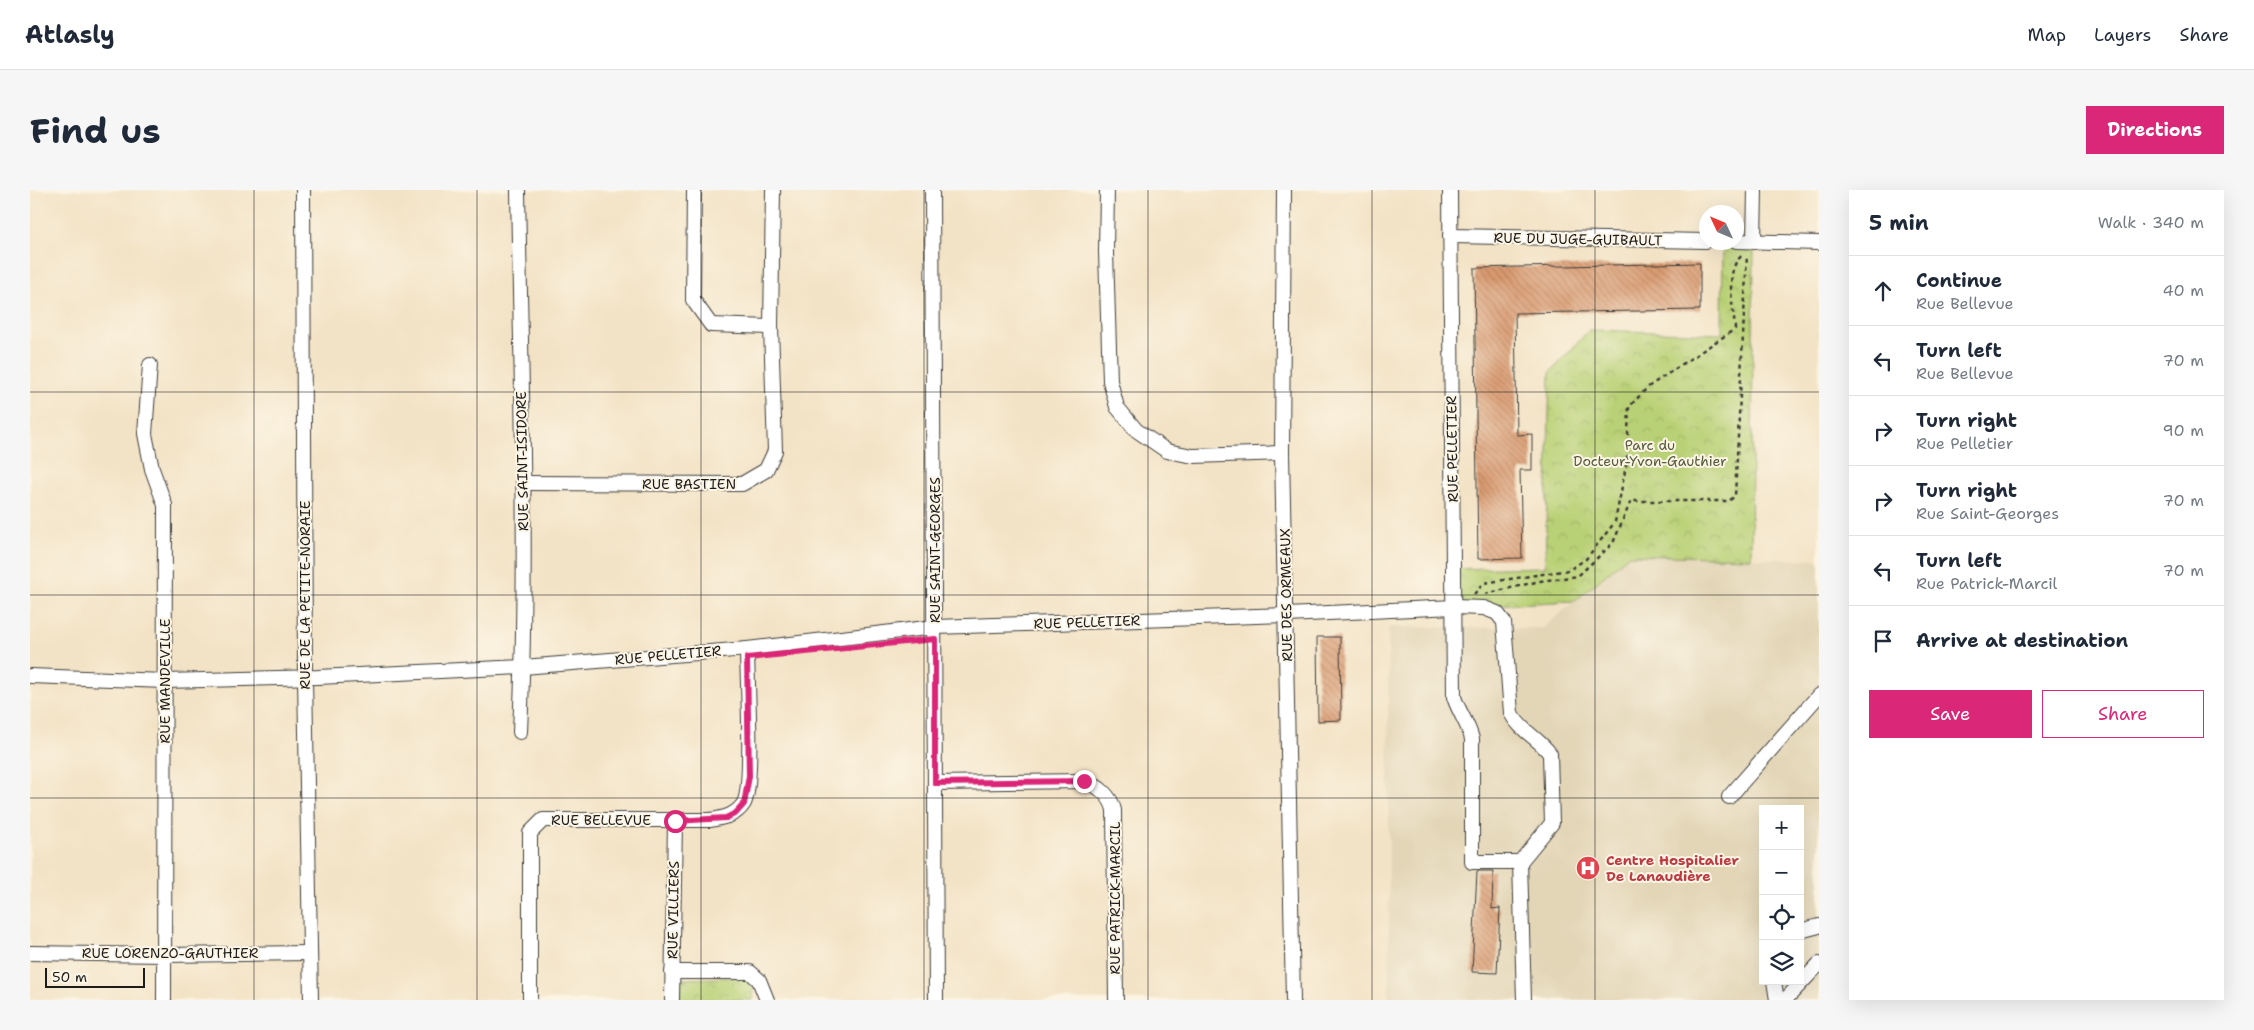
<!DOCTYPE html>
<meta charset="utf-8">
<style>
:root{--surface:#fff;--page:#f6f6f7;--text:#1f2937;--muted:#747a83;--line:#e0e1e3;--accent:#db2777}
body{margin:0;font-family:"Shantell Sans",sans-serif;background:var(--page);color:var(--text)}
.controls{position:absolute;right:15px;bottom:15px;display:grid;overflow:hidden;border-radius:0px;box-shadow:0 5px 20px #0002}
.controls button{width:45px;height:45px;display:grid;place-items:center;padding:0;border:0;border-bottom:1px solid var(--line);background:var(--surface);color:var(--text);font:25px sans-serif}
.compass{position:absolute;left:1669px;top:15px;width:45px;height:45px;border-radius:50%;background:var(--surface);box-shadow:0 5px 20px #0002;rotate:314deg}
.scale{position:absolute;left:15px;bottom:12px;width:100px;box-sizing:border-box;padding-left:5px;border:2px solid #1c1c1c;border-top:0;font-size:14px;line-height:18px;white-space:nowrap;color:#1c1c1c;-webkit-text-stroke:4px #fcf5e5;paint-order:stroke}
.stop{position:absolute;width:15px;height:15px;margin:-11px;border:4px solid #db2777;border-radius:50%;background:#fff}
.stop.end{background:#db2777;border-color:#fff;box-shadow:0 1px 5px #0008}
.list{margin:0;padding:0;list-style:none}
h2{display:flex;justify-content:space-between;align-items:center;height:65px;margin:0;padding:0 20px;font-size:21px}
h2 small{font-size:16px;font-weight:400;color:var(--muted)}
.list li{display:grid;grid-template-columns:32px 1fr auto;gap:15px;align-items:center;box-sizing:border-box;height:70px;padding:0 20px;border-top:1px solid var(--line)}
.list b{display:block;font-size:19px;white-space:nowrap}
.list p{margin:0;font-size:16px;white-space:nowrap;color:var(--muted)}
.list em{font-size:16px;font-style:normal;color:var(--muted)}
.actions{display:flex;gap:10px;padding:15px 20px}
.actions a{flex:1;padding:11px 0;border:1px solid var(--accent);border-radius:0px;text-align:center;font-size:18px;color:var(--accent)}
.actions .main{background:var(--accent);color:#fff}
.icon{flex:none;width:28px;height:28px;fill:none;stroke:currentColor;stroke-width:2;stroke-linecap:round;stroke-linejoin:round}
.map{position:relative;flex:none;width:1789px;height:810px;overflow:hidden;border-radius:0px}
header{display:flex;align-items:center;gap:30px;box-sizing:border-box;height:70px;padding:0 25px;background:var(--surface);border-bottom:1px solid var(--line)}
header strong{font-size:24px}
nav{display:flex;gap:28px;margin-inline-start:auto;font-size:18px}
.intro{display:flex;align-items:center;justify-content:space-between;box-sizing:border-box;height:120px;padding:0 30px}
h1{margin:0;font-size:35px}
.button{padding:12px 22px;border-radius:0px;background:var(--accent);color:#fff;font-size:18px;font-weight:700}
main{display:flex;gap:30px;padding:0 30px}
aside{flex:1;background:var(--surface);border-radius:0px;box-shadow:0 5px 20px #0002}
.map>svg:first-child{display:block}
</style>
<header>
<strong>Atlasly</strong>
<nav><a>Map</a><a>Layers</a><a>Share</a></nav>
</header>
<div class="intro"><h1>Find us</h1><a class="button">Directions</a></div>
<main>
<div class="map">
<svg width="1789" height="810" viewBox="0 0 1789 810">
<defs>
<pattern id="park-crowns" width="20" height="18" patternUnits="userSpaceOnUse" patternTransform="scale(1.25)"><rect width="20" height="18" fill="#b9d176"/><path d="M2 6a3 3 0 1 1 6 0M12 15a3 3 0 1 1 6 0" fill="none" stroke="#9eb366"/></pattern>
<pattern id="building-back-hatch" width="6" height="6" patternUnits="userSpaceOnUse" patternTransform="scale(1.25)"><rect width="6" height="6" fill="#da9a70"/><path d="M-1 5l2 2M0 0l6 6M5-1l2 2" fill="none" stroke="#b07d5b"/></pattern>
</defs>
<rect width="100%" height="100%" fill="#fcf5e5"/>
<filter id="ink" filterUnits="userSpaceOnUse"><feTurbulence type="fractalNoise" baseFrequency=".02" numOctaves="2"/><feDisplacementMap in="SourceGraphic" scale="10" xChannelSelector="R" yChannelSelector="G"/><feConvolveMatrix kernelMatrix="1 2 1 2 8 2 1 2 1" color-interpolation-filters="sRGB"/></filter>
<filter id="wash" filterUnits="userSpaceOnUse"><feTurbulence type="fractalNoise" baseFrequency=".0096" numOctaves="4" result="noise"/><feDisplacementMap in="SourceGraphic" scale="20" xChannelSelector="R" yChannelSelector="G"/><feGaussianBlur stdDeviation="1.12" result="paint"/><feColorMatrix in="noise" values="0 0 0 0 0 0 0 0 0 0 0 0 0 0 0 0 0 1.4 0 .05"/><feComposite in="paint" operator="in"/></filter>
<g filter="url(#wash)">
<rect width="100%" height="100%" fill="#f3e3c6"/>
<path fill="#e3d6b7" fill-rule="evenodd" d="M1599,365L1789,370V810H1359L1358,437L1513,438ZM1733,619H1770V791H1733Z"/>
<g fill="url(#park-crowns)" stroke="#6a7649">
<path d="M1724,52L1721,368L1599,365L1545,411L1424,417L1423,379L1515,377L1520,183L1559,140L1692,144L1693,53Z"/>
<path d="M723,787V810H648L647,789Z"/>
</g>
<g id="blocks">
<g fill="url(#building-back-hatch)">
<path d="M1670,73V120L1485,123L1487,245L1502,244V280H1490L1492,368L1448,369L1444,78Z"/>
<path d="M1287,447H1310L1311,530L1288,531Z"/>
<path d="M1447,681H1463L1462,719L1470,718L1467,783L1442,782Z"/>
</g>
</g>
</g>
<g filter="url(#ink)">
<use href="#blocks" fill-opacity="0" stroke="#3c3a36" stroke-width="1"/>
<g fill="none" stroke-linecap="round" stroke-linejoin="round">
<g stroke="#3c3a36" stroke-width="16">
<g id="minor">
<path d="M273,0L275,488L281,810"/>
<path d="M488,0C491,180 498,361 490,542"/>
<path d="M664,0L663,110L681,135L741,137"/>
<path d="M902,0L906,810"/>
<path d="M1077,0L1076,62L1080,191L1087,217L1106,240L1137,261L1163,266L1252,263"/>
<path d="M1254,0L1252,263L1263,810"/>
<path d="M1420,0L1424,507C1429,523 1438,533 1442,549V672H1490"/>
<path d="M1420,46L1676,51"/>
<path d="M1706,51L1789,53"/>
<path d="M1724,52L1725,0"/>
<path d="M120,175L115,244L122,279L135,315L134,810"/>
<path d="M493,293L712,294L736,280L745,261L741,137L743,0"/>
<path d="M0,486L135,491L288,487L493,477L717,459L905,437L1257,425L1424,417L1454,418L1467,423L1474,432L1481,523C1490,541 1509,548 1520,564L1522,633L1490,672L1494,810"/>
<path d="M905,593L1054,591C1068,595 1081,606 1084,620L1086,810"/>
<path d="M1699,607L1789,505"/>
<path d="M1770,741L1789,736"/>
<path d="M0,763L134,765L280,763"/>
<path d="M642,782H720L729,790L737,810"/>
<path d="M1744,791L1747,810"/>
<path d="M500,810V643L513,630H680C693,628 706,626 714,613C724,594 717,487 717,459"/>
<path d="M642,810L645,631"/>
<path d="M1755,810L1789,774"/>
</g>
</g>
<g stroke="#3c3a36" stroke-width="2.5" stroke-dasharray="4 4" stroke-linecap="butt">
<path d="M1444,404L1454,393L1539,380L1556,369L1585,332L1597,271L1599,217L1618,197L1705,139C1704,119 1693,78 1713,65"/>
<path d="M1455,404L1510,391L1548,386L1583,353L1601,311H1699L1705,306L1717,65"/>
</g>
<use href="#minor" stroke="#fff" stroke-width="14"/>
</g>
</g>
<g fill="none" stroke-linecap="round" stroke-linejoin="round" filter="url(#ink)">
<path stroke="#db2777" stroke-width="6" d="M645,631L696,628L706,623L714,614L719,586L717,468L905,449V593L1054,591"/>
</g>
<path fill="none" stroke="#1c1c1c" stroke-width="1" stroke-opacity="0.55" d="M224,0V810M447,0V810M671,0V810M894,0V810M1118,0V810M1342,0V810M1565,0V810M0,202H1789M0,405H1789M0,608H1789"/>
<defs>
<g id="hospital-disc" transform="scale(1.25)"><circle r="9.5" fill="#e0444e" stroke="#fcf5e5"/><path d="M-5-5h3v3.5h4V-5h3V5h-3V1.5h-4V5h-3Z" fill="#fff"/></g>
</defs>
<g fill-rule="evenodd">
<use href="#hospital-disc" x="1558" y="678"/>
</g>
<g text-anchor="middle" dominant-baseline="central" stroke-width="4" stroke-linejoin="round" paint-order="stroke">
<g font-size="14" fill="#1c1c1c" stroke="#fcf5e5">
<text transform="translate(1548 49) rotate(1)">RUE DU JUGE-GUIBAULT</text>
<text transform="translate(1422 259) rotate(-91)">RUE PELLETIER</text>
<text transform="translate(492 271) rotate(-91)">RUE SAINT-ISIDORE</text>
<text x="659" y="294">RUE BASTIEN</text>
<text transform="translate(905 360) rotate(-90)">RUE SAINT-GEORGES</text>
<text transform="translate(275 405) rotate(-90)">RUE DE LA PETITE-NORAIE</text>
<text transform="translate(1256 405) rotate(-91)">RUE DES ORMEAUX</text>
<text transform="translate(1057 432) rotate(-2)">RUE PELLETIER</text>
<text transform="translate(638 465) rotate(-5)">RUE PELLETIER</text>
<text transform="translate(135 491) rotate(-90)">RUE MANDEVILLE</text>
<text x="571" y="630">RUE BELLEVUE</text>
<text transform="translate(1085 708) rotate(-90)">RUE PATRICK-MARCIL</text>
<text transform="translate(643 720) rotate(-89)">RUE VILLIERS</text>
<text x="140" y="763">RUE LORENZO-GAUTHIER</text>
</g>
<g font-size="14" fill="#535b3c" stroke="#fcf5e5">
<text x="1620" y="255">Parc du<tspan x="1620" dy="16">Docteur-Yvon-Gauthier</tspan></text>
</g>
<g font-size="14" font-weight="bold" fill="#be3a42" stroke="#fcf5e5" text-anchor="start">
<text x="1576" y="670">Centre Hospitalier<tspan x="1576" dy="16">De Lanaudière</tspan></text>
</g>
</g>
</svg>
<div class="controls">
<button>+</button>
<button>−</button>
<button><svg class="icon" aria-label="locate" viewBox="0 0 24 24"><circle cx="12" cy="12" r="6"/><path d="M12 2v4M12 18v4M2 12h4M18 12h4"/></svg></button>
<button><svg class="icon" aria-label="layers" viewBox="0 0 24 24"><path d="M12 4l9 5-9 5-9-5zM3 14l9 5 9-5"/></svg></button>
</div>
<svg class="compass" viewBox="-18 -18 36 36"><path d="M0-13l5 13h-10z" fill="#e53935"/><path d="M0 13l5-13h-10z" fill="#747a83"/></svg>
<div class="scale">50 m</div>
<div class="stop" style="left:645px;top:631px"></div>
<div class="stop end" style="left:1054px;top:591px"></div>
</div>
<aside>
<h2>5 min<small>Walk · 340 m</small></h2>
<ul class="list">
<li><svg class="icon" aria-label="ahead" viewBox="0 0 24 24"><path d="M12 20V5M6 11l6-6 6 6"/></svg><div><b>Continue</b><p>Rue Bellevue</p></div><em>40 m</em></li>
<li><svg class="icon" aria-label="left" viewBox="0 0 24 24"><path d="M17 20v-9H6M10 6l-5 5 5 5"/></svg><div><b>Turn left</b><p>Rue Bellevue</p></div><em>70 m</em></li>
<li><svg class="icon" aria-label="right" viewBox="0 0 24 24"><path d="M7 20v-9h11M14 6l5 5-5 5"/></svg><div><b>Turn right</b><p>Rue Pelletier</p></div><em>90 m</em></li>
<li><svg class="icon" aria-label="right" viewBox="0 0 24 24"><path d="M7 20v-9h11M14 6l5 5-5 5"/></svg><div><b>Turn right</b><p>Rue Saint-Georges</p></div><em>70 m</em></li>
<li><svg class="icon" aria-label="left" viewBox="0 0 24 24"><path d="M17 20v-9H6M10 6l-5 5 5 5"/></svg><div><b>Turn left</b><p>Rue Patrick-Marcil</p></div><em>70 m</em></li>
<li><svg class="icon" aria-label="arrive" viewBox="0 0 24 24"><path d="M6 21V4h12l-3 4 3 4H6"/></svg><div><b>Arrive at destination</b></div></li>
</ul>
<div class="actions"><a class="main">Save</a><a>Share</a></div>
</aside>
</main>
